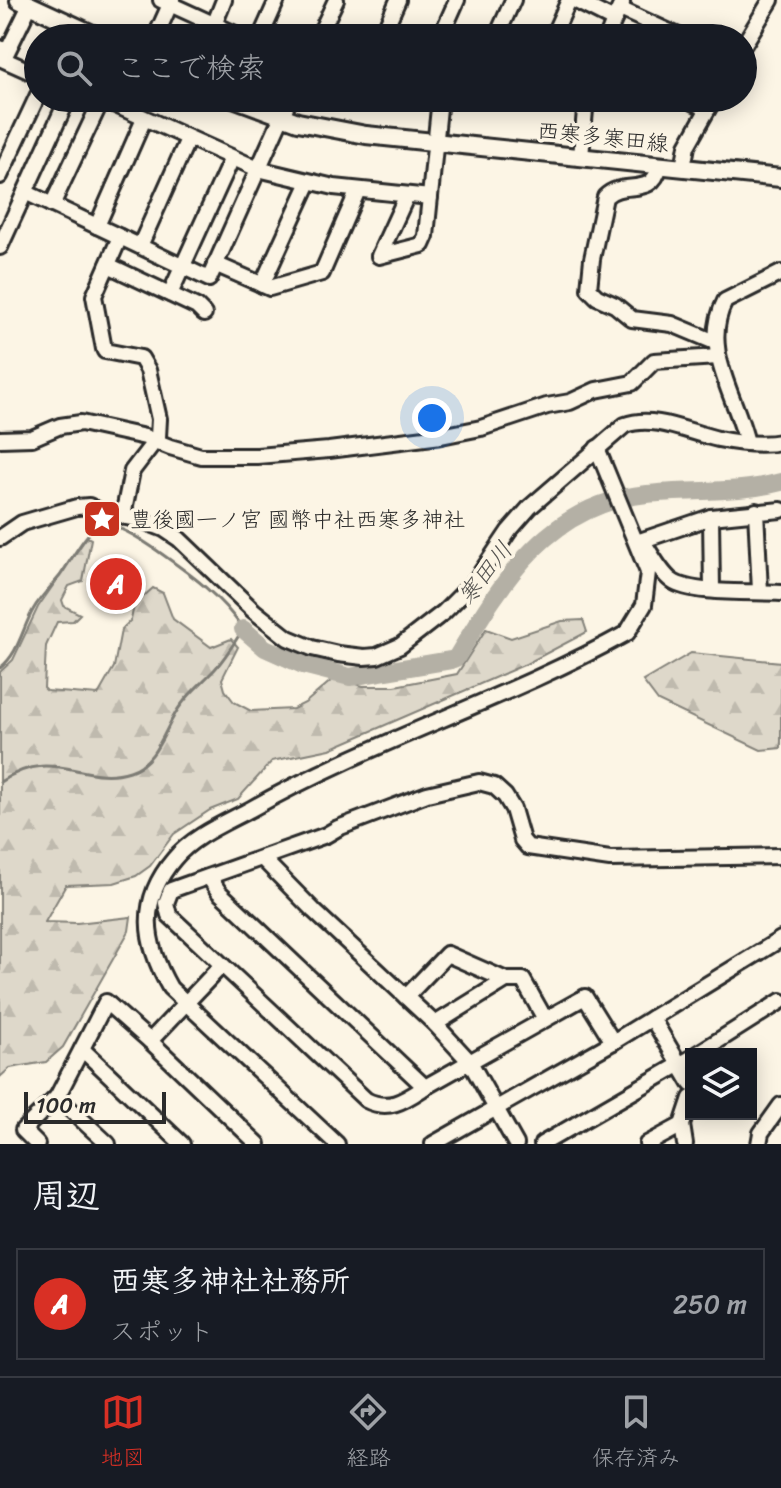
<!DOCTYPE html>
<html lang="ja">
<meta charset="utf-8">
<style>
:root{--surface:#171b24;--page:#242831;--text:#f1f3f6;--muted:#9ea1a6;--line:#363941;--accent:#d93025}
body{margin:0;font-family:Sriracha,"Klee One",sans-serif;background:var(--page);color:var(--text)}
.controls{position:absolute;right:24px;bottom:24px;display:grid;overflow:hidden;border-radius:0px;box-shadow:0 4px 20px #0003}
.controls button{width:72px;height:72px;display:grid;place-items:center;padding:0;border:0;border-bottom:2px solid var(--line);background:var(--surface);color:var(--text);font:40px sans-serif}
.scale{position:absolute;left:24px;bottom:20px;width:142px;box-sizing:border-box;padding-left:8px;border:4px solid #2b2b2b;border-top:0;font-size:22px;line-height:28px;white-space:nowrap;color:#2b2b2b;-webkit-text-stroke:6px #fcf5e5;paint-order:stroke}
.you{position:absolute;left:432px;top:418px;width:28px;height:28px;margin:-20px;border:6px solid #fff;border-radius:50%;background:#1a73e8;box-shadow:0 0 0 12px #1a73e833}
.badge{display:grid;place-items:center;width:52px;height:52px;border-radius:50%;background:var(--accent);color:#fff;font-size:26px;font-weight:700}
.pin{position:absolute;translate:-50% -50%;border:4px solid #fff;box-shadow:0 2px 8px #0006}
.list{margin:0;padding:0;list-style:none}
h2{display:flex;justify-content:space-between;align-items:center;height:104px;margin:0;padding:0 32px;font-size:34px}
h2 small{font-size:26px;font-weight:400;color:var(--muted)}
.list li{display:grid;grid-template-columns:52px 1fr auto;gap:24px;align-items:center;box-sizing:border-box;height:112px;margin:0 16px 16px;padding:0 16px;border:2px solid var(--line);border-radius:0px}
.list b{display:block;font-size:30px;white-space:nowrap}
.list p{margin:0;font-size:26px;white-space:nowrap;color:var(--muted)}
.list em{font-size:26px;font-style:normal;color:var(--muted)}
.icon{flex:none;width:44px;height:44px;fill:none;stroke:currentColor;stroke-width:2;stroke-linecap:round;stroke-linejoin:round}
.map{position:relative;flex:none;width:781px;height:1144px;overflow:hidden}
.search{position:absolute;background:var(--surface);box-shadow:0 4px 20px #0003;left:24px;right:24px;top:24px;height:88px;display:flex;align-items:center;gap:20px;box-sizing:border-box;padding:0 28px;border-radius:44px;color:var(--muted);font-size:30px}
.sheet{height:232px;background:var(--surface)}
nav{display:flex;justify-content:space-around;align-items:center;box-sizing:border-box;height:112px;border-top:2px solid var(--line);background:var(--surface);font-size:22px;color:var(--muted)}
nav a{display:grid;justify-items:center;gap:4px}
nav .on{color:var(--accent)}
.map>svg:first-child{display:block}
</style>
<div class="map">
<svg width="781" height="1144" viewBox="0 0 781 1144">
<defs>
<pattern id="forest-firs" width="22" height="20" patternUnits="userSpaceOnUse" patternTransform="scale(2)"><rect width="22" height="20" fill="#ded8ca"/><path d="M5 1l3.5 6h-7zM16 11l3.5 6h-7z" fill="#bfbaae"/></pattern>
</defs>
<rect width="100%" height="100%" fill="#fcf5e5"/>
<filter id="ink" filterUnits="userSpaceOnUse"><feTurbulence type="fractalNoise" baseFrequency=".0125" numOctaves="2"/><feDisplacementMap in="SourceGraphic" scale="16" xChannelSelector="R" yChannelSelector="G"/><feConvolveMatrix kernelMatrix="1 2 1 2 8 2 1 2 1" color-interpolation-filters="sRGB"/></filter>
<g filter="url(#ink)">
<g fill="url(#forest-firs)" stroke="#84827a" stroke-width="2">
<path d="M87,537L91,539L83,581L69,586L62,600L64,606L80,614L73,621L57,622L46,646L44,688L47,691L98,695L114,667L121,630L131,620L134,605L153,588L163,593L173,619L211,647L231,639L238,647L222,679L225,690L234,702L251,711L293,709L305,703L332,680L339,679L363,686H395L457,674L486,629L511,638L562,621L583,620L587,632L526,664L330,749L272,761L238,799L210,810L174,834L150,866L136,876L114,883L66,885L45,922L77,923L131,917L129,931L63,1047L46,1062L10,1068L0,1077V672L13,660L38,607Z"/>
<path d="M691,653L781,662V748L761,750L658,701L643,681Z"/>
</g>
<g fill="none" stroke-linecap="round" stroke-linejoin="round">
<path stroke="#7d7b74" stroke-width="3" d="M0,668C19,653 22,629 33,610C40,597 51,587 60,576C93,527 93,507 152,547C186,571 220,594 243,629C234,643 226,657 215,669C204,681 191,691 181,705C165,725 159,762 130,771C83,786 53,745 0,782"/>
<path stroke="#b4b0a5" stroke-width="18" d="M243,629L265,648L303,665L350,677L451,660L456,658C503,580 548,504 647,494C692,489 736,494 781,482"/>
<g stroke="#2b2b2b" stroke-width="20">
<g id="minor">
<path d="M161,0L244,38"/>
<path d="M574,0L614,20L622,3"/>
<path d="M620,9L683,38"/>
<path d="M214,25L224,0"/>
<path d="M155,38L172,0"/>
<path d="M260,38L277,0"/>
<path d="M318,38L336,0"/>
<path d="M381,38L398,0"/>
<path d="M440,38L457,0"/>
<path d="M496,38L513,0"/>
<path d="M552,38L569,0"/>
<path d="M607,38L614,20"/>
<path d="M743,46L771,0"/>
<path d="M0,48L7,52L30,5"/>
<path d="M0,58L38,75"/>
<path d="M100,98L258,169L334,187L430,197"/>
<path d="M684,98L708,109"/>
<path d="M581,157L586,98"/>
<path d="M660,165C652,200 623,178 605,197L592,259L589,289L597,297L615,305L632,319L672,324L715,342"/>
<path d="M683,168L687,146L714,98"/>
<path d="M0,176L38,95"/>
<path d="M25,192L209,279L290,98"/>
<path d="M407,195L379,256L422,245L426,236L440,98"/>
<path d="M52,205L102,99"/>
<path d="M97,226L144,119"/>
<path d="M120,237L94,296L104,349L105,351L141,358L148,370L159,419L158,437L132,471L123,516"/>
<path d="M140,246L188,139"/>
<path d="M0,247L68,98"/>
<path d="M215,264L270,288L322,273L358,190"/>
<path d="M108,265L197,307L204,314"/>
<path d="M262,285L309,182"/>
<path d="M170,294L232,158"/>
<path d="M0,439L32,438L60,426L81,423L145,437L170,447L201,456H257L329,450L441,436L481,428L547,406L570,402L596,390L632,383L654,361L718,357"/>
<path d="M747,443C736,395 700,349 725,301L781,273"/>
<path d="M756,511L760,591"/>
<path d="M711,517L712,590"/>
<path d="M0,538L22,523L77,507L89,506L101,512L141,520L164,529L179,539L254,611L288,638L312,648L338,654L364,657L377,656L400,646L444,612L476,580L509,531L530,507L625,425C654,414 690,433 718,439C738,443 760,446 781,442"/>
<path d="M637,542L711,517L781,510"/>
<path d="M645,545C653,557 661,573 672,581C692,595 755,591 781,593"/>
<path d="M262,858L314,911L435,1024L470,1062L516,1144"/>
<path d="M209,877L219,892L425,1087L585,997L613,1042"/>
<path d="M406,997L447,954L506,980H523L545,1019"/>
<path d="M652,1018L691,1084"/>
<path d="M435,1024L506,980"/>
<path d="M150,1041L258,1144"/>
<path d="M82,1049L182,1144"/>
<path d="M697,1054L781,1001"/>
<path d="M425,1087C405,1100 389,1112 366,1100L169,915L166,903L171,890L326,835L338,828L427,794L479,782L494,786L505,796L513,809L522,840L528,847L610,859L781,856"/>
<path d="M37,1144L23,1130L57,1097"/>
<path d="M108,1144L57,1097L106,1002L150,1041L222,965"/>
<path d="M337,1144L170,988C144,943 138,901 174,859C193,836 225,823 251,809C371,741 506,700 627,633L644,605L648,572L597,448"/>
<path d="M433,1144L613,1042L781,939"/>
<path d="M542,1144L691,1058"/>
<path d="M647,1144L682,1125"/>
<path d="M685,1144L682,1125L691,1098"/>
<path d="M759,1144L761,1133L781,1105"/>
</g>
</g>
<g stroke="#2b2b2b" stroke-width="22">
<g id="major">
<path d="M19,0L101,38"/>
<path d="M233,98L298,122L366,135L781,178"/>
</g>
</g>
<use href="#minor" stroke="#fcf5e5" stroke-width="14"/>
<use href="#major" stroke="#fcf5e5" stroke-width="16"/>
</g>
</g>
<defs>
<g id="sight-square" transform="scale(2)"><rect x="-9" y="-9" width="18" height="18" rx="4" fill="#c8321e" stroke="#fcf5e5"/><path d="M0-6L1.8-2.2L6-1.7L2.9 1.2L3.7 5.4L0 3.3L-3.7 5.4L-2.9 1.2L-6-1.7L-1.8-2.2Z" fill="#fff"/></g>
</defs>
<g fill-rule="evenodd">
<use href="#sight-square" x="102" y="519"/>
</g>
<g text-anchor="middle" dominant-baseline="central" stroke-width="7" stroke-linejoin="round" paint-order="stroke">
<g font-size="22" fill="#2b2b2b" stroke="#fcf5e5">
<text transform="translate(603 137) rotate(6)">西寒多寒田線</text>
</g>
<g font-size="22" fill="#2b2b2b" stroke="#fcf5e5" text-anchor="start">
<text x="130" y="519">豊後國一ノ宮 國幣中社西寒多神社</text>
</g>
<g font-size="24" font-style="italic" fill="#545350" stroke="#fcf5e5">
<text transform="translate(485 573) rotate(-52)">寒田川</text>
</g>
</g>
</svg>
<div class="controls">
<button><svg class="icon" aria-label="layers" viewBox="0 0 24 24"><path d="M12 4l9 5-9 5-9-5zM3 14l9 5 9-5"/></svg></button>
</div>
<div class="scale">100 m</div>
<div class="you"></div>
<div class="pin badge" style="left:116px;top:584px">A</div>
<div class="search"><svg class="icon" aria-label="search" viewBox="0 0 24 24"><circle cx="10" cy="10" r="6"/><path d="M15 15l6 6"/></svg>ここで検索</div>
</div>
<section class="sheet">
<h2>周辺<small></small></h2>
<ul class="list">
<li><span class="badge">A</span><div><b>西寒多神社社務所</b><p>スポット</p></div><em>250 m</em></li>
</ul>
</section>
<nav>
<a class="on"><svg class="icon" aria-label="map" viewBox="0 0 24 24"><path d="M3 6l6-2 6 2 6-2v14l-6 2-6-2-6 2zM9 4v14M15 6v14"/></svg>地図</a>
<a><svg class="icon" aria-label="directions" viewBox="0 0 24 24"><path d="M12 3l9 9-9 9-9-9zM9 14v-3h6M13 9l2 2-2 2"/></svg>経路</a>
<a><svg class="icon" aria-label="saved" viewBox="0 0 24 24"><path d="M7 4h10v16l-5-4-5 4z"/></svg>保存済み</a>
</nav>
